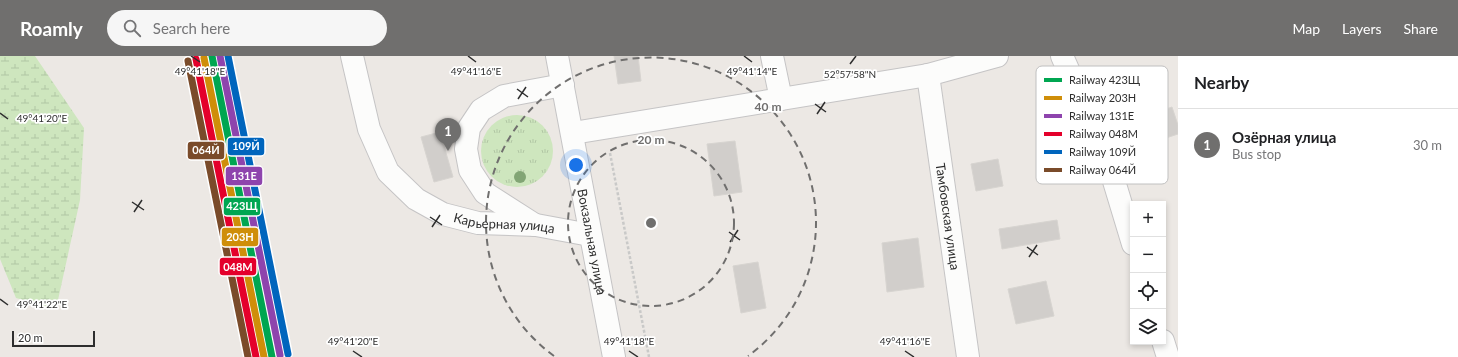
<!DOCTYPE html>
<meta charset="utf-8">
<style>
:root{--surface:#fff;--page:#f6f6f6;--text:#202124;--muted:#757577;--line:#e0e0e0;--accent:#706f6e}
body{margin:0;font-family:Lato,sans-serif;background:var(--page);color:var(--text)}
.controls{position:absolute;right:12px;bottom:12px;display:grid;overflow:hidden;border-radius:0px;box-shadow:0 2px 6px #0003}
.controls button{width:36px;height:36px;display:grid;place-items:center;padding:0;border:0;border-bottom:1px solid var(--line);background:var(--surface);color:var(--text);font:20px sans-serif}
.scale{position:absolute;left:12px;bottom:10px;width:83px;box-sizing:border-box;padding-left:4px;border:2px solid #2e2e2e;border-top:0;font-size:11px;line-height:14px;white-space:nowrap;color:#2e2e2e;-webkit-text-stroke:3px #fff;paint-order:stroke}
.you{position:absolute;left:576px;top:109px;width:14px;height:14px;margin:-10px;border:3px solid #fff;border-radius:50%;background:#1a73e8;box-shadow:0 0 0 6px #1a73e833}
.badge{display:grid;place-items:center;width:26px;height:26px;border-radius:50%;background:var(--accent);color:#fff;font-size:13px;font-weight:700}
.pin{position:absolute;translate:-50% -33px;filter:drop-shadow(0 1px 2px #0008)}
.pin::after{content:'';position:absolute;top:21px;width:14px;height:12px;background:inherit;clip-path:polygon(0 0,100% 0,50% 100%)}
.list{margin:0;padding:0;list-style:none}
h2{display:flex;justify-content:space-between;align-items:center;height:52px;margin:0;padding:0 16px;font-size:17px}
h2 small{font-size:13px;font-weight:400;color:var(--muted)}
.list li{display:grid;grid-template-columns:26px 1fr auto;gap:12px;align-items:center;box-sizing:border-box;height:72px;padding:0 16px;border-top:1px solid var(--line)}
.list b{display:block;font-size:15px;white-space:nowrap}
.list p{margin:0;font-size:13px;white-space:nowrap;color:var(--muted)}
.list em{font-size:13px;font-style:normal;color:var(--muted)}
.icon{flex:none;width:22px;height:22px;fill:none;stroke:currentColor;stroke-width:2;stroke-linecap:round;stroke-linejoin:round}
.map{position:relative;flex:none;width:1178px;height:301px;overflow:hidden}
header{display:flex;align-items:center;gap:24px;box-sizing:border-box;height:56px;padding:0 20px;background:var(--accent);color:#fff}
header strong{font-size:19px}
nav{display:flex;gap:22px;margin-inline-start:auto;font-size:14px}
.search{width:280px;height:36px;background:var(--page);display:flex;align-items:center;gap:10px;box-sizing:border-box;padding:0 14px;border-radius:22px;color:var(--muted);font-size:15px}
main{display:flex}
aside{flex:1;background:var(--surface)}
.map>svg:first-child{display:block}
</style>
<header>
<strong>Roamly</strong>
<div class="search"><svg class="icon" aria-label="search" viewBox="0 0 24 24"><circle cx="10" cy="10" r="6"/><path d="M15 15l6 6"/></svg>Search here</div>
<nav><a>Map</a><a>Layers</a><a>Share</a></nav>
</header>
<main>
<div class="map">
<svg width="1178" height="301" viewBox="0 0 1178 301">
<defs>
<pattern id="grass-tufts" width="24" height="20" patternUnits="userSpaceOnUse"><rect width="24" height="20" fill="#cee6be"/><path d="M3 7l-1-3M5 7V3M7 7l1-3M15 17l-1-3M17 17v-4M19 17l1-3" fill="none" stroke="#b1c6a4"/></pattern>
<pattern id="wetland-marsh" width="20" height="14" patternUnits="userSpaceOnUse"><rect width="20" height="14" fill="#cee6be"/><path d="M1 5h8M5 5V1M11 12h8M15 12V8" fill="none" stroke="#b1c6a4"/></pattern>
</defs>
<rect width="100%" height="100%" fill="#ece8e4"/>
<circle fill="url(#grass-tufts)" cx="517" cy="95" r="36"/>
<path fill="url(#wetland-marsh)" d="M0,0H35L84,72L80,144L56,253L16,242L0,203Z"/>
<g fill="#d1cecb" stroke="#d7d4d0">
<path d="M614,0H638L641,25L618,28Z"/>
<path d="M1172,51L1178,69V78L1130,94L1122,68Z"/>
<path d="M440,76L453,121L434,126L421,81Z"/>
<path d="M735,85L742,136L714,140L707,88Z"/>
<path d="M998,103L1003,130L976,135L971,108Z"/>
<path d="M1057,164L1060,183L1002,193L999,173Z"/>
<path d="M918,182L924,231L887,236L882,187Z"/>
<path d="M758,206L766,252L741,257L733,210Z"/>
<path d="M1046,225L1054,260L1016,268L1008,233Z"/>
</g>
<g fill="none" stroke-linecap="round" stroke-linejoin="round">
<g stroke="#c5c4c5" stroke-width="24">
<g id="minor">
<path id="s1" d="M352,0L369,73L388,116L416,143L443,158L478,167L536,169L590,179"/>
<path id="s2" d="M557,0L614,301"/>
<path d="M772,0L781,43"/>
<path d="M1062,0L1107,102L1133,188"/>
<path id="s3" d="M928,19L968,301"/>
<path d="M573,77L928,19L997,0"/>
<path d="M535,169L485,137L470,114L466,93L469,72L481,54L504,40L563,29"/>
<path d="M1163,285L1168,301"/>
</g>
</g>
<path stroke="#c9c9c8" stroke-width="2.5" stroke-dasharray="3 2" stroke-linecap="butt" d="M610,97L649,301"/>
<use href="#minor" stroke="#fcfcfb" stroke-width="22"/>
<g stroke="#fff" stroke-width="10">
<path id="rail-1" d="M212,0L272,301"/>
</g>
<g stroke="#fff" stroke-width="10">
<path id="rail-2" d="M204,2L264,301"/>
</g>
<g stroke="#fff" stroke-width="10">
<path id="rail-3" d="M220,0L280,299"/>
</g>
<g stroke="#fff" stroke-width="10">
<path id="rail-4" d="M196,3L256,301"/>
</g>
<g stroke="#fff" stroke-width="10">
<path id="rail-5" d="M228,0L288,298"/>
</g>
<g stroke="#fff" stroke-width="10">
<path id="rail-6" d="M188,5L248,301"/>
</g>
<use href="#rail-1" stroke="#00a651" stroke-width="7"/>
<use href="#rail-2" stroke="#cf8e09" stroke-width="7"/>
<use href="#rail-3" stroke="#8e44ad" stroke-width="7"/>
<use href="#rail-4" stroke="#e4002b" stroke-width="7"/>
<use href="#rail-5" stroke="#0065bd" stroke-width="7"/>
<use href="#rail-6" stroke="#7a4b2a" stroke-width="7"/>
</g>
<circle fill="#82a575" cx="520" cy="121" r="6"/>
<path fill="none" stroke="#2e2e2e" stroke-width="1.5" d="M191,0L200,6M468,0L476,6M744,0L752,6M850,8L856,0M517,33L528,41M518,43L526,31M815,48L826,56M0,57L8,63M817,58L825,46M132,146L144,154M134,156L142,144M430,161L442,169M432,171L440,159M729,176L740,184M730,186L738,174M1027,191L1038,199M1029,201L1037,189M0,243L8,249M353,295L362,301M629,295L638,301M905,295L914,301"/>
<g fill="none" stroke="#706f6e" stroke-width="2" stroke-dasharray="7 5">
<circle cx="651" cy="167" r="83"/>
<path d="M554 300A165 165 0 1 1 748 300"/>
</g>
<g text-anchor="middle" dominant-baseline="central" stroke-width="3.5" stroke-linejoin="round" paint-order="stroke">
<g font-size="13" fill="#2e2e2e" stroke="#fff">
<text stroke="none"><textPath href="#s3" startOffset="143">Тамбовская улица</textPath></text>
<text stroke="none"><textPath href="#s1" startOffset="254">Карьерная улица</textPath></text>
<text stroke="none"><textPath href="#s2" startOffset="189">Вокзальная улица</textPath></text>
</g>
</g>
<rect x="1036" y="10" width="132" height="118" rx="6" fill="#fff" stroke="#c0c0c0" stroke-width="1"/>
<rect x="1044" y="22" width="18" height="4" fill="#00a651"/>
<rect x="1044" y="40" width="18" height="4" fill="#cf8e09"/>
<rect x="1044" y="58" width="18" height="4" fill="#8e44ad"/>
<rect x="1044" y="76" width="18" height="4" fill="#e4002b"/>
<rect x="1044" y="94" width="18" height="4" fill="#0065bd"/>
<rect x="1044" y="112" width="18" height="4" fill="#7a4b2a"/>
<g font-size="11" fill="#2e2e2e">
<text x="1069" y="28">Railway 423Щ</text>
<text x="1069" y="46">Railway 203Н</text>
<text x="1069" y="64">Railway 131Е</text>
<text x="1069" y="82">Railway 048М</text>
<text x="1069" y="100">Railway 109Й</text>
<text x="1069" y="118">Railway 064Й</text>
</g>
<g font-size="10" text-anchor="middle" fill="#2e2e2e" stroke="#fff" stroke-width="3.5" stroke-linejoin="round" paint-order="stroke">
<text x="200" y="19">49°41'18"E</text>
<text x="752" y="19">49°41'14"E</text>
<text x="476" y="19">49°41'16"E</text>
<text x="850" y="22">52°57'58"N</text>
<text x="42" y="66">49°41'20"E</text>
<text x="42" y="252">49°41'22"E</text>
<text x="353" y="289">49°41'20"E</text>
<text x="629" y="289">49°41'18"E</text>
<text x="905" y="289">49°41'16"E</text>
</g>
<circle cx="651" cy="167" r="6" fill="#706f6e" stroke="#fff" stroke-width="2"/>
<g font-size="12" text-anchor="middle" font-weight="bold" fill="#706f6e" stroke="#fff" stroke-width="3.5" stroke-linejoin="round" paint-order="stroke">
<text x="768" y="55">40 m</text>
<text x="651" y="88">20 m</text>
</g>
<g stroke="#fff" stroke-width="1.5">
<rect x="227" y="81" width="38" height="19" rx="4" fill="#0065bd"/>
<rect x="187" y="85" width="38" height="19" rx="4" fill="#7a4b2a"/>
<rect x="225" y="110" width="38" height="20" rx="4" fill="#8e44ad"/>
<rect x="223" y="141" width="38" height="19" rx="4" fill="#00a651"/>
<rect x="221" y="171" width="38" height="20" rx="4" fill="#cf8e09"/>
<rect x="219" y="201" width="38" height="19" rx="4" fill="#e4002b"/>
</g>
<g font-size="11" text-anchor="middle" font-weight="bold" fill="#fff">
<text x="246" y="94">109Й</text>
<text x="206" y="98">064Й</text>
<text x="244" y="124">131Е</text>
<text x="242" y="154">423Щ</text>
<text x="240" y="185">203Н</text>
<text x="238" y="215">048М</text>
</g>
</svg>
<div class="controls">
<button>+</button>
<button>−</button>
<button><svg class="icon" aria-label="locate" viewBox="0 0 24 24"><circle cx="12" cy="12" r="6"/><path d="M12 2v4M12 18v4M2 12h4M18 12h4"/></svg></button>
<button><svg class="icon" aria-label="layers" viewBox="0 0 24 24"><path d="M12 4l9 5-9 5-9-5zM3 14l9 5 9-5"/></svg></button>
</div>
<div class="scale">20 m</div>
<div class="you"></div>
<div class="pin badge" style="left:448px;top:95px">1</div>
</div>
<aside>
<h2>Nearby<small></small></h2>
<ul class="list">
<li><span class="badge">1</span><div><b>Озёрная улица</b><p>Bus stop</p></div><em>30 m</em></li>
</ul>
</aside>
</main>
